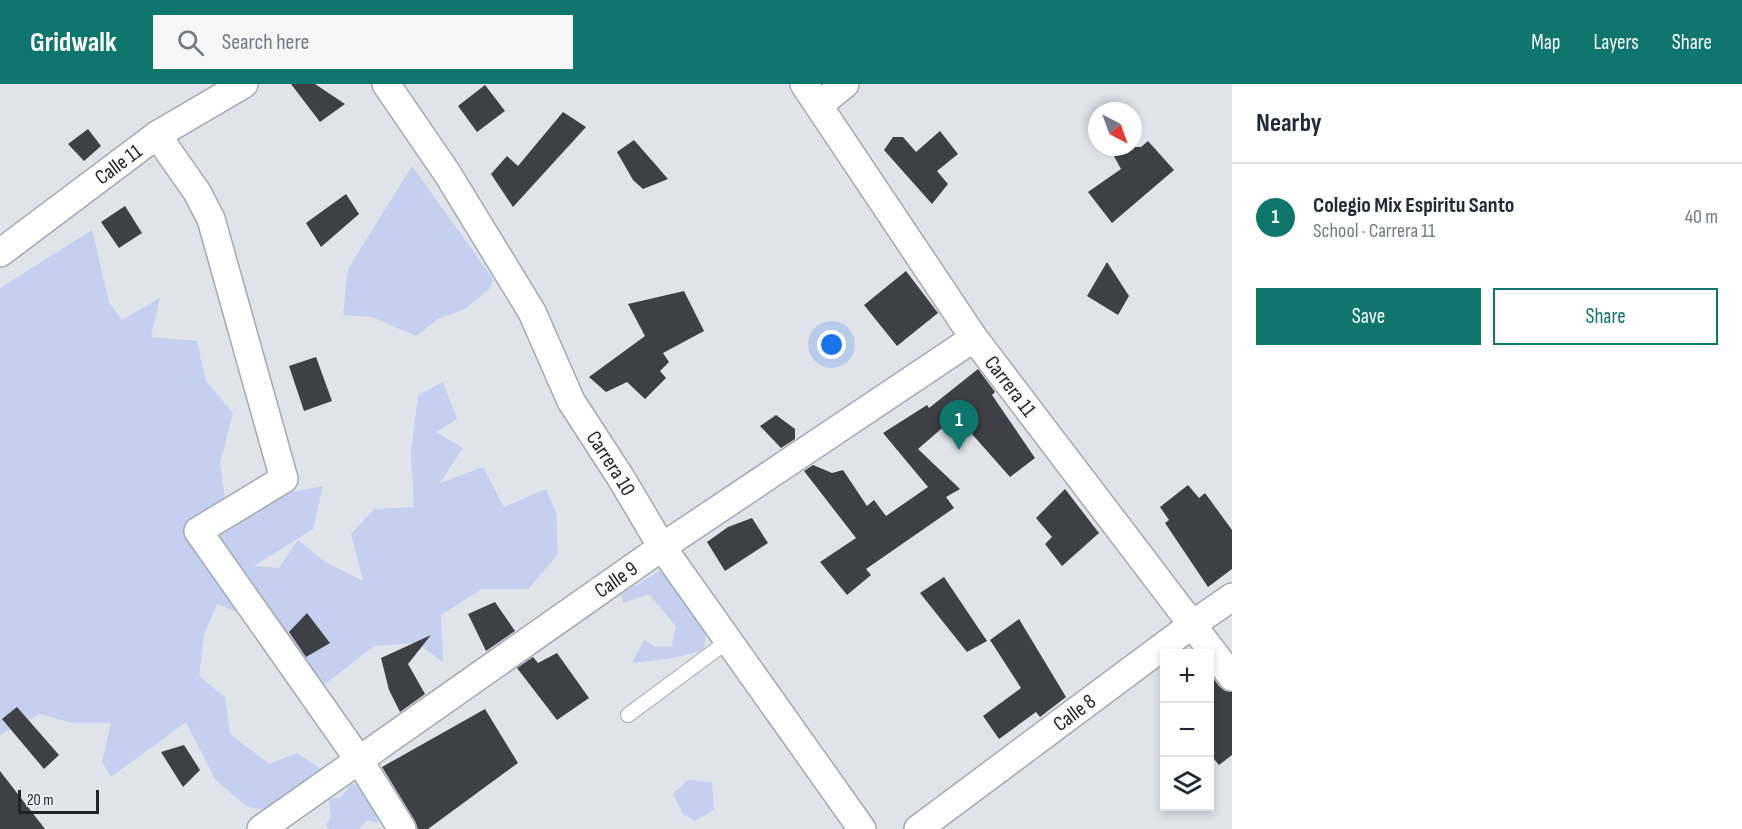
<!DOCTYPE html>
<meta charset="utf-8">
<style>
:root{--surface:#fff;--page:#f6f6f7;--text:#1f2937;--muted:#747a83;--line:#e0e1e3;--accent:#0f766e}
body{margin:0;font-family:"Sofia Sans Condensed",sans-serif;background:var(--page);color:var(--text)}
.controls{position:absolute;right:18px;bottom:18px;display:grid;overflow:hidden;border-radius:0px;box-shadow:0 3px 9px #0003}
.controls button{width:54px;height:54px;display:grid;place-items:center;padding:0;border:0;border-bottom:2px solid var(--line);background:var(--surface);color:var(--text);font:30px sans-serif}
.compass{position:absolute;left:1088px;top:18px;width:54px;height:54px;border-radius:50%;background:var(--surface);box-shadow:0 3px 9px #0003;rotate:139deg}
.scale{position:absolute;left:18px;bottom:15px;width:81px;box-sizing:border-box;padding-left:6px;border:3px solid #232427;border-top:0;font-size:16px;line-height:21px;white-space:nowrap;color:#232427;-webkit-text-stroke:4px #edf0f8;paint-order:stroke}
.you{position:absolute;left:832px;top:261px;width:21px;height:21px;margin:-15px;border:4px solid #fff;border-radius:50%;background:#1a73e8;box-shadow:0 0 0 9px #1a73e833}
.badge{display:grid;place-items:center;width:39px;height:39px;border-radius:50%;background:var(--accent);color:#fff;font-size:20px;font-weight:700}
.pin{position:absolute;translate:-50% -50px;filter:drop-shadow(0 2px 3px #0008)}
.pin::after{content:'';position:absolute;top:32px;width:21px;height:18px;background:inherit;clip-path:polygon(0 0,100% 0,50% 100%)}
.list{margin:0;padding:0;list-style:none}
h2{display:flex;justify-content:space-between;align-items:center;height:78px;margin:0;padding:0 24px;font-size:26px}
h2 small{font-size:20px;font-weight:400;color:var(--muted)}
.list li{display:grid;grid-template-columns:39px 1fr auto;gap:18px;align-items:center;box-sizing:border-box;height:108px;padding:0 24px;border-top:2px solid var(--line)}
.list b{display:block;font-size:22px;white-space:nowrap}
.list p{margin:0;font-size:20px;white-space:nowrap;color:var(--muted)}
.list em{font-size:20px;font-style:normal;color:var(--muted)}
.actions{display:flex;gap:12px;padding:18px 24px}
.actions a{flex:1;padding:14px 0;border:2px solid var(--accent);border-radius:0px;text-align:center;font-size:21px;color:var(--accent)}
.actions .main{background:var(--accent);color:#fff}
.icon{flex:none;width:33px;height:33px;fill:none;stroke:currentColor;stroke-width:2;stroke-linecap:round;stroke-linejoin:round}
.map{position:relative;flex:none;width:1232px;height:745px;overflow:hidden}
header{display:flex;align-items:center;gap:36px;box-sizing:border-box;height:84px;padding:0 30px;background:var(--accent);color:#fff}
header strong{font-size:28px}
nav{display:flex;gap:33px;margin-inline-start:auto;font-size:21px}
.search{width:420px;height:54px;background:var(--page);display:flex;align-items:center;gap:15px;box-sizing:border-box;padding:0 21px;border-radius:0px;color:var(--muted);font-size:22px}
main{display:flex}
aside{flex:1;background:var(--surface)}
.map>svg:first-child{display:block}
</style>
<header>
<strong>Gridwalk</strong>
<div class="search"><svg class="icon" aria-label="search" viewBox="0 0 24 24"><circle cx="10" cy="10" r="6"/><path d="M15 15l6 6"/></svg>Search here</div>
<nav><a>Map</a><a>Layers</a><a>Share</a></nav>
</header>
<main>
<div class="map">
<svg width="1232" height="745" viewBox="0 0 1232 745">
<rect width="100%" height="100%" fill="#e0e3ea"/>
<g fill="#c5d0f1">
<path d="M412,82L493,195L491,203L465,225L438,235L416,252L372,233L343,231L348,185Z"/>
<path d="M92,146L109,218L122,236L160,214L151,253L197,257L206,297L233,329L220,379L226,421L323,402L313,445L254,482L279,484L298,456L325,478L363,497L351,450L374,425L414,423L411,369L418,311L443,298L457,335L436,348L463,364L440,399L483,383L504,423L546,405L556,428L558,470L528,505H482L441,531L443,578L417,559L374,562L315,608L247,532L217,520L204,551L199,592L225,613L230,650L269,680L297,669L323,686L266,726L247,723L215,695L186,638L111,693L102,678L111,639H73L40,630L0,651V204Z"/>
<path d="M661,486L696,533L706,550L704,566L674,574L632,579L644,556L656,563L672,562L676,542L649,510L623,519L621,510Z"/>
<path d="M688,696L712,698L714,726L695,737L683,730L673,710Z"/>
<path d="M351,700L361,701L377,725L378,739L367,736L359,745H329L326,741L331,732L328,715L340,714Z"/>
</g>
<g fill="#3e4045">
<path d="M291,0H315L345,20L320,38Z"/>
<path d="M485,1L505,27L477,48L458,22Z"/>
<path d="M563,28L586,43L513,123L491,90L507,72L518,82Z"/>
<path d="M88,45L101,62L84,77L68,60Z"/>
<path d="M940,47L958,70L937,87L948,100L932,120L884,66L893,53H903L916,68Z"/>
<path d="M634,56L668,95L643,105L633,96L617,68Z"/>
<path d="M1148,57L1174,86L1112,139L1088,108L1121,85L1109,63H1141Z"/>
<path d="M346,110L359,130L321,163L306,139Z"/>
<path d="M125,122L142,149L119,164L101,138Z"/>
<path d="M1107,178L1129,212L1118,231L1087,212Z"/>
<path d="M906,187L938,229L897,262L864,221Z"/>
<path d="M684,207L704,247L663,269L669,278L660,287L666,294L645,315L627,298L606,308L589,293L645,252L628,220Z"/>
<path d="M316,273L332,317L304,327L289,282Z"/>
<path d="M978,285L995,308L992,311L1035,374L1010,393L956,332L918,365L960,405L946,413L954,424L866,485L871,491L847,511L820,478L856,454L804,387L813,381L832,389L843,386L867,422L874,416L886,432L928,403L883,349L927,321L929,324Z"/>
<path d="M776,331L795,345V355L781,364L760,342Z"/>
<path d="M1188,401L1199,414L1205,409L1232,446V485L1208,503L1165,439L1169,436L1160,423Z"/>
<path d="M1065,405L1099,449L1062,482L1045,460L1052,453L1036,434Z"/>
<path d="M752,434L768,459L725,487L707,458L728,443Z"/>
<path d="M944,493L987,557L967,568L920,509Z"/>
<path d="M495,518L515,547L486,567L468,530Z"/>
<path d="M307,529L330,559L306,573L289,548Z"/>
<path d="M1019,535L1066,613L1040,633L1036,628L999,655L983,632L1021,604L990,556Z"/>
<path d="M431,551L408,580L425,610L400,628L389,606L381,574Z"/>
<path d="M557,569L589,614L557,636L517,584L533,573L538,579Z"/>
<path d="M1209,589L1220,603L1225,607L1232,608V671L1219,681L1209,669Z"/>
<path d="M17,623L59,671L44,685L2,635Z"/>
<path d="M485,625L518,679L428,745H418L415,737L382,683Z"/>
<path d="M184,661L200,686L183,703L161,668Z"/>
<path d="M0,687L45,745H0Z"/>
</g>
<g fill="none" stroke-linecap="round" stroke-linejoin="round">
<g stroke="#a5a8af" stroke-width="16">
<path id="service" d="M628,631L728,557"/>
</g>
<g stroke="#a5a8af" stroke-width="30">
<g id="minor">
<path id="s1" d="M386,0L447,89L532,228L571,317L621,394L662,463L862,745"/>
<path id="s2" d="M804,0L974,254L1232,593"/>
<path d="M819,21L845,0"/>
<path d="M157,51L197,108L211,135L284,395L198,447L359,676L402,745"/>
<path id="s3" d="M0,169L157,51L244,0"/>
<path id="s4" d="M261,745L662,463L974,254"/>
<path id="s5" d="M918,745L1193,540L1232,513"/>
</g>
</g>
<use href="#service" stroke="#fff" stroke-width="14"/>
<use href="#minor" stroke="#fff" stroke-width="27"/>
</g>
<g text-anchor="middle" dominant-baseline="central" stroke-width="6" stroke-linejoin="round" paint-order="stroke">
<g font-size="21" fill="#232427" stroke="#edf0f8">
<text stroke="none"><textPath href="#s3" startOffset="148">Calle 11</textPath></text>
<text stroke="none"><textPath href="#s2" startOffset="366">Carrera 11</textPath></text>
<text stroke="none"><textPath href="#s1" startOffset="442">Carrera 10</textPath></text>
<text stroke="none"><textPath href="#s4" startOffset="434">Calle 9</textPath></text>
<text stroke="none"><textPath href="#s5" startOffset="195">Calle 8</textPath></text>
</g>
</g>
</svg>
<div class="controls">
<button>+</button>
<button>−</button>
<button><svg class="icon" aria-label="layers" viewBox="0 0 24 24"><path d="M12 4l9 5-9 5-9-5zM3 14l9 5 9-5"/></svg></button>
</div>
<svg class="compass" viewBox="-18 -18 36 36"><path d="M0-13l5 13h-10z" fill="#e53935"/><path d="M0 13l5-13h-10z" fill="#747a83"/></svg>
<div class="scale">20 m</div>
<div class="you"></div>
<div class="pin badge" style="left:959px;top:366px">1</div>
</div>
<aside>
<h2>Nearby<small></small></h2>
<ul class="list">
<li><span class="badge">1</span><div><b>Colegio Mix Espiritu Santo</b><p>School · Carrera 11</p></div><em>40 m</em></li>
</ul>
<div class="actions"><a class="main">Save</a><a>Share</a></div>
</aside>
</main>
